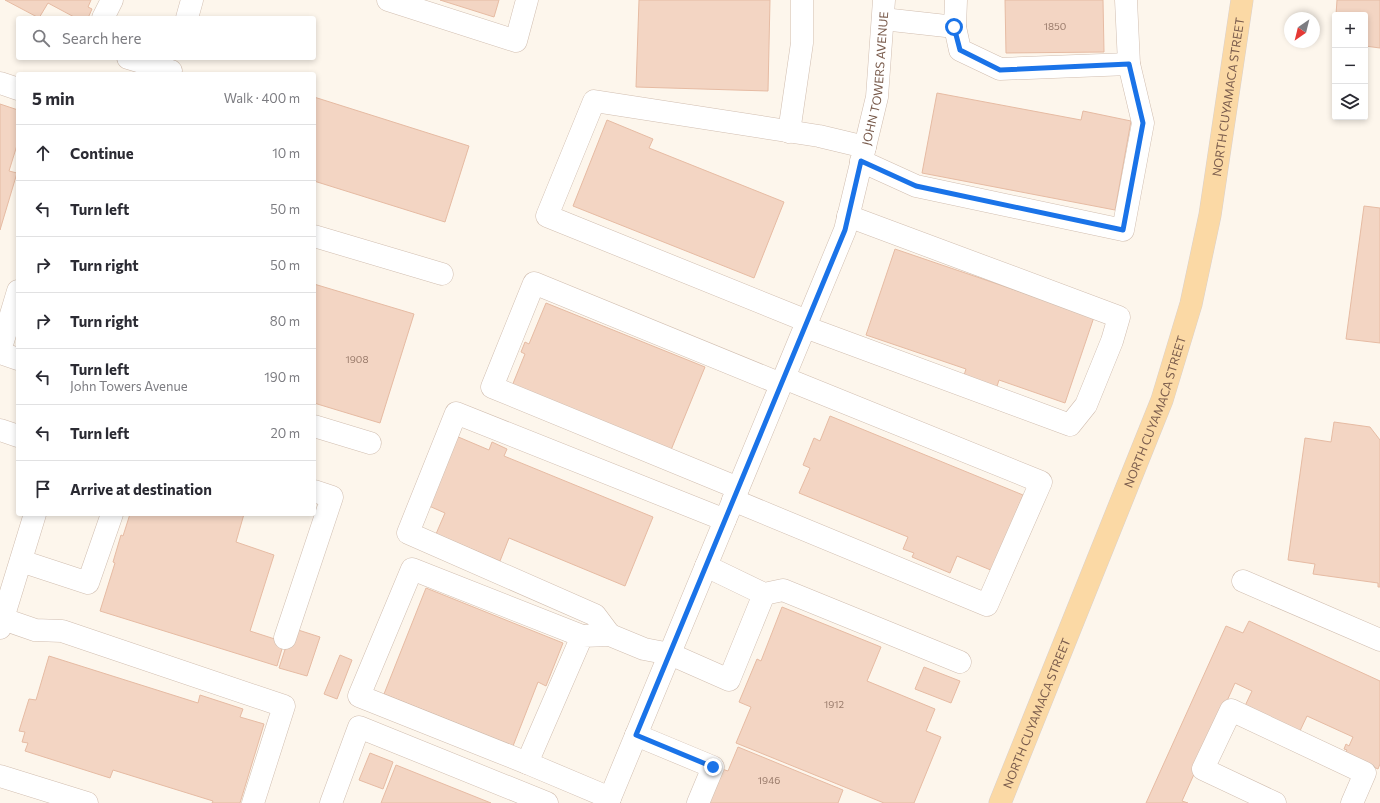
<!DOCTYPE html>
<meta charset="utf-8">
<style>
:root{--surface:#fff;--page:#f2f2f3;--text:#2b2b33;--muted:#7c7c81;--line:#e1e1e2}
body{margin:0;font-family:Commissioner,sans-serif;background:var(--page);color:var(--text)}
.controls{position:absolute;right:12px;top:12px;display:grid;overflow:hidden;border-radius:4px;box-shadow:0 2px 6px #0003}
.controls button{width:36px;height:36px;display:grid;place-items:center;padding:0;border:0;border-bottom:1px solid var(--line);background:var(--surface);color:var(--text);font:20px sans-serif}
.compass{position:absolute;left:1284px;top:12px;width:36px;height:36px;border-radius:50%;background:var(--surface);box-shadow:0 2px 6px #0003;rotate:215deg}
.stop{position:absolute;width:12px;height:12px;margin:-9px;border:3px solid #1a73e8;border-radius:50%;background:#fff}
.stop.end{background:#1a73e8;border-color:#fff;box-shadow:0 1px 4px #0008}
.list{margin:0;padding:0;list-style:none}
h2{display:flex;justify-content:space-between;align-items:center;height:52px;margin:0;padding:0 16px;font-size:17px}
h2 small{font-size:13px;font-weight:400;color:var(--muted)}
.list li{display:grid;grid-template-columns:26px 1fr auto;gap:12px;align-items:center;box-sizing:border-box;height:56px;padding:0 16px;border-top:1px solid var(--line)}
.list b{display:block;font-size:15px;white-space:nowrap}
.list p{margin:0;font-size:13px;white-space:nowrap;color:var(--muted)}
.list em{font-size:13px;font-style:normal;color:var(--muted)}
.icon{flex:none;width:22px;height:22px;fill:none;stroke:currentColor;stroke-width:2;stroke-linecap:round;stroke-linejoin:round}
.map{position:relative;flex:none;width:1380px;height:803px;overflow:hidden}
.search{position:absolute;background:var(--surface);box-shadow:0 2px 6px #0003;left:16px;top:16px;width:300px;height:44px;display:flex;align-items:center;gap:10px;box-sizing:border-box;padding:0 14px;border-radius:4px;color:var(--muted);font-size:15px}
.panel{position:absolute;background:var(--surface);box-shadow:0 2px 6px #0003;left:16px;top:72px;width:300px;height:444px;border-radius:4px}
.map>svg:first-child{display:block}
</style>
<div class="map">
<svg width="1380" height="803" viewBox="0 0 1380 803">
<rect width="100%" height="100%" fill="#fdf6ec"/>
<g fill="#f3d5c3" stroke="#e6bba3">
<path d="M5,0H91L88,7L92,9L88,18H76L48,3L39,18Z"/>
<path d="M440,0H499L494,17Z"/>
<path d="M639,0H770L768,91L636,87Z"/>
<path d="M1005,0H1103L1104,52L1006,53Z"/>
<path d="M1337,0H1380V48L1365,46V15H1336Z"/>
<path d="M937,93L1081,120L1083,111L1131,121L1115,210L922,173Z"/>
<path d="M314,97L469,146L445,222L314,181Z"/>
<path d="M0,104L18,110V142L9,171L17,173L0,230Z"/>
<path d="M607,120L653,139L649,148L784,202L754,278L573,206Z"/>
<path d="M1364,206L1380,208V343L1346,339Z"/>
<path d="M895,249L1094,317L1065,403L999,380L993,399L960,388L966,369L866,335Z"/>
<path d="M314,284L414,314L380,423L314,403Z"/>
<path d="M546,303L705,367L671,450L512,386L525,354L521,352L525,342L529,344Z"/>
<path d="M830,416L1023,495L993,571L957,556L950,573L912,557L914,553L903,549L908,537L799,493L810,468L803,465L814,438L820,441Z"/>
<path d="M1334,422L1370,427L1380,440V587H1378V583L1313,574L1315,564L1288,560L1305,438L1331,442Z"/>
<path d="M456,436L489,450L492,442L507,449L504,456L653,517L625,586L509,538L500,561L436,534L445,513L429,506Z"/>
<path d="M130,514H244L236,542L274,555L250,631L284,642L277,666L100,611L115,563L113,562L121,535L123,536Z"/>
<path d="M426,588L563,643L546,686L538,682L513,746L384,694Z"/>
<path d="M782,607L881,647L867,681L935,709L926,731L941,737L914,803H884L736,743L751,707L739,702L757,659L761,661Z"/>
<path d="M1249,621L1380,681V764L1378,769L1345,754L1347,750L1344,749L1346,744L1349,746L1353,737L1307,716L1299,733L1244,708L1252,691L1235,683L1182,801L1188,803H1146L1226,626L1243,633Z"/>
<path d="M292,628L320,637L307,676L279,668Z"/>
<path d="M340,655L352,660L337,699L324,694Z"/>
<path d="M49,656L198,703L200,695L243,709L240,717L264,724L240,803H212L213,801L113,770L110,778L25,751L28,743L22,742L25,732L19,731L29,699L36,700Z"/>
<path d="M924,667L960,681L951,703L915,689Z"/>
<path d="M738,747L843,790L838,803H708L722,769L728,771Z"/>
<path d="M370,753L393,762L383,789L359,780Z"/>
<path d="M396,765L491,803H381Z"/>
</g>
<g fill="none" stroke-linecap="round" stroke-linejoin="round">
<g stroke="#d1beb0" stroke-width="23">
<g id="minor">
<path d="M388,0L516,41L527,0"/>
<path d="M956,0L955,27L960,50L1000,69L1129,64"/>
<path d="M103,18L112,0"/>
<path d="M187,18L192,0"/>
<path d="M883,19L955,27"/>
<path d="M128,58L171,71"/>
<path d="M0,83L18,89"/>
<path d="M789,132L802,43V0"/>
<path d="M861,161L916,186L1123,230L1143,123L1129,64L1126,0"/>
<path d="M314,236L442,274"/>
<path d="M807,321L547,216L594,101L819,136L865,147"/>
<path d="M805,327L1070,425L1086,405L1112,341L1119,317L848,216"/>
<path d="M0,351L18,291"/>
<path d="M0,353L18,359"/>
<path d="M314,426L370,443"/>
<path d="M0,430L18,436"/>
<path d="M738,488L492,387L534,283L781,384"/>
<path d="M733,500L987,605L1041,482L784,378"/>
<path d="M21,561L88,583L112,514"/>
<path d="M706,566L764,594L783,590L960,662"/>
<path d="M1243,581L1380,640"/>
<path d="M3,619L35,630L62,631L284,706L253,803"/>
<path d="M0,628L35,514"/>
<path d="M610,635L595,615L408,533L456,413L725,520"/>
<path d="M285,638L332,497L314,491"/>
<path d="M636,735L713,767L698,803"/>
<path d="M527,763L359,696L412,569L582,636"/>
<path d="M0,776L87,803"/>
<path d="M610,798L527,763L582,636L610,635L644,649L670,654L729,680L764,594"/>
<path d="M331,803L359,727L547,803"/>
<path id="s1" d="M608,803L845,230L877,97L884,0"/>
<path d="M1275,803L1203,769L1231,710L1365,773L1352,803"/>
</g>
</g>
<g stroke="#dad1cd" stroke-width="23">
<g id="major">
<path id="s2" d="M1000,803L1162,400L1191,304L1210,215L1242,0"/>
</g>
</g>
<use href="#minor" stroke="#fff" stroke-width="22"/>
<use href="#major" stroke="#fbd9a5" stroke-width="22"/>
</g>
<g fill="none" stroke-linecap="round" stroke-linejoin="round">
<path stroke="#1a73e8" stroke-width="5" d="M713,767L636,735L845,230L861,161L916,186L1123,230L1143,123L1129,64L1000,70L960,50L954,27"/>
</g>
<g text-anchor="middle" dominant-baseline="central" stroke-width="3" stroke-linejoin="round" paint-order="stroke">
<g font-size="10" fill="#987a6a">
<text x="1055" y="26">1850</text>
<text x="357" y="359">1908</text>
<text x="834" y="704">1912</text>
<text x="769" y="780">1946</text>
</g>
<g font-size="12" fill="#7a5c4d" stroke="#fffaf3">
<text stroke="none"><textPath href="#s1" startOffset="775">JOHN TOWERS AVENUE</textPath></text>
<text stroke="none"><textPath href="#s2" startOffset="745">NORTH CUYAMACA STREET</textPath></text>
<text stroke="none"><textPath href="#s2" startOffset="421">NORTH CUYAMACA STREET</textPath></text>
<text stroke="none"><textPath href="#s2" startOffset="97">NORTH CUYAMACA STREET</textPath></text>
</g>
</g>
</svg>
<div class="controls">
<button>+</button>
<button>−</button>
<button><svg class="icon" aria-label="layers" viewBox="0 0 24 24"><path d="M12 4l9 5-9 5-9-5zM3 14l9 5 9-5"/></svg></button>
</div>
<svg class="compass" viewBox="-18 -18 36 36"><path d="M0-13l5 13h-10z" fill="#e53935"/><path d="M0 13l5-13h-10z" fill="#7c7c81"/></svg>
<div class="stop" style="left:954px;top:27px"></div>
<div class="stop end" style="left:713px;top:767px"></div>
<div class="search"><svg class="icon" aria-label="search" viewBox="0 0 24 24"><circle cx="10" cy="10" r="6"/><path d="M15 15l6 6"/></svg>Search here</div>
<section class="panel">
<h2>5 min<small>Walk · 400 m</small></h2>
<ul class="list">
<li><svg class="icon" aria-label="ahead" viewBox="0 0 24 24"><path d="M12 20V5M6 11l6-6 6 6"/></svg><div><b>Continue</b></div><em>10 m</em></li>
<li><svg class="icon" aria-label="left" viewBox="0 0 24 24"><path d="M17 20v-9H6M10 6l-5 5 5 5"/></svg><div><b>Turn left</b></div><em>50 m</em></li>
<li><svg class="icon" aria-label="right" viewBox="0 0 24 24"><path d="M7 20v-9h11M14 6l5 5-5 5"/></svg><div><b>Turn right</b></div><em>50 m</em></li>
<li><svg class="icon" aria-label="right" viewBox="0 0 24 24"><path d="M7 20v-9h11M14 6l5 5-5 5"/></svg><div><b>Turn right</b></div><em>80 m</em></li>
<li><svg class="icon" aria-label="left" viewBox="0 0 24 24"><path d="M17 20v-9H6M10 6l-5 5 5 5"/></svg><div><b>Turn left</b><p>John Towers Avenue</p></div><em>190 m</em></li>
<li><svg class="icon" aria-label="left" viewBox="0 0 24 24"><path d="M17 20v-9H6M10 6l-5 5 5 5"/></svg><div><b>Turn left</b></div><em>20 m</em></li>
<li><svg class="icon" aria-label="arrive" viewBox="0 0 24 24"><path d="M6 21V4h12l-3 4 3 4H6"/></svg><div><b>Arrive at destination</b></div></li>
</ul>
</section>
</div>
